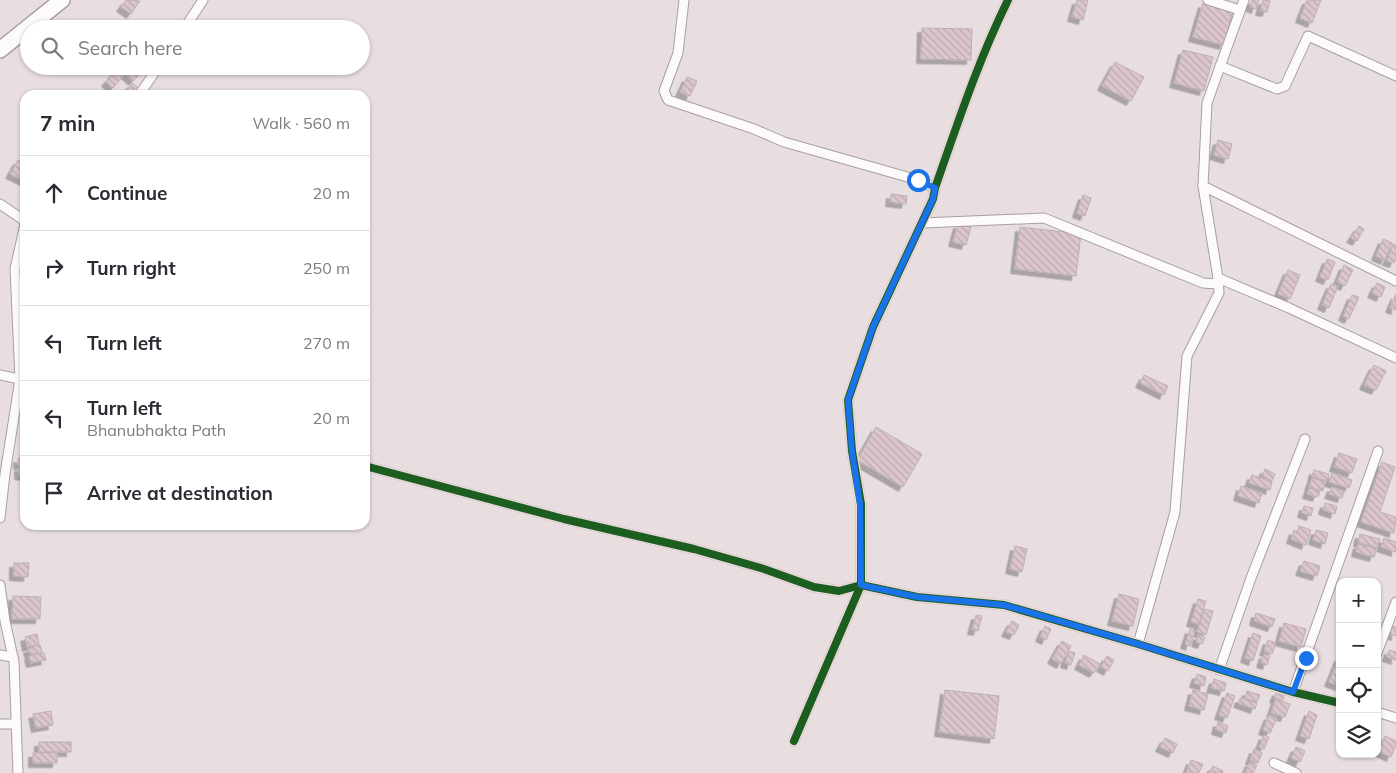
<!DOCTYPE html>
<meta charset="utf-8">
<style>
:root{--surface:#fff;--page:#f7f7f7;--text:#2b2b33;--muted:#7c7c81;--line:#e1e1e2}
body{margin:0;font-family:Mulish,sans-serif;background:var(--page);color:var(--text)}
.controls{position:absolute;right:15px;bottom:15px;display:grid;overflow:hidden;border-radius:10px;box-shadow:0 1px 4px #0004}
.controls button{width:45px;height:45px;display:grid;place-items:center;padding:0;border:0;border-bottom:1px solid var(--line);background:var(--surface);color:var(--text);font:25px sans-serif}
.stop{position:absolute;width:15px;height:15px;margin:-11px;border:4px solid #1a73e8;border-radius:50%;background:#fff}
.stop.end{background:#1a73e8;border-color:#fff;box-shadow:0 1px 5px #0008}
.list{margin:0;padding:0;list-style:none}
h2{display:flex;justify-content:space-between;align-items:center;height:65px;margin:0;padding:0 20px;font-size:21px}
h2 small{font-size:16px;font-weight:400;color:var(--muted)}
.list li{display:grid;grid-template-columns:32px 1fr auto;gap:15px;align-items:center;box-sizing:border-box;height:75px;padding:0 20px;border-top:1px solid var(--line)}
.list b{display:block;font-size:19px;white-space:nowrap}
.list p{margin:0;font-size:16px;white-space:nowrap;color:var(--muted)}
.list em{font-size:16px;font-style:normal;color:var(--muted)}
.icon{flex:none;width:28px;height:28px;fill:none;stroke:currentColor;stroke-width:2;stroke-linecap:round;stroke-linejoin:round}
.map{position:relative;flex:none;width:1396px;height:773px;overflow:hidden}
.search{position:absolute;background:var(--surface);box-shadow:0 1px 4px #0004;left:20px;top:20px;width:350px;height:55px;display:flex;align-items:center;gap:12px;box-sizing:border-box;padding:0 18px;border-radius:28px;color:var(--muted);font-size:19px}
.panel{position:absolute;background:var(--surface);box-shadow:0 1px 4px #0004;left:20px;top:90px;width:350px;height:440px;border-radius:15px}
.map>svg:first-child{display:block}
</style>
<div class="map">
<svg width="1396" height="773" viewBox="0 0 1396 773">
<defs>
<pattern id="building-back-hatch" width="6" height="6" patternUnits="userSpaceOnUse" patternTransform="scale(1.25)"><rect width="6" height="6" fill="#dcc6cb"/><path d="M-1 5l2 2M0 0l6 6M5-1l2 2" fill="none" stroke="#bcaaae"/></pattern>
<filter id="shadow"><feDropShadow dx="-4.5" dy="4.5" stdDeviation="0" flood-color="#0004"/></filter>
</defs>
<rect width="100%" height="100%" fill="#e8dee0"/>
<g fill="url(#building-back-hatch)" stroke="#bab1b3" filter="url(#shadow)">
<path d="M126,0L140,1L131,14L121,7Z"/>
<path d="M1077,0H1088L1083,20L1072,17Z"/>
<path d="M1252,0H1259L1256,9L1250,7Z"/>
<path d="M1263,0L1270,1L1267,12L1260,11Z"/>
<path d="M1307,0H1321L1312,23L1300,18Z"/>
<path d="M1203,3L1233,11L1224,45L1193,37Z"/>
<path d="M101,22L110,29H95Z"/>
<path d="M922,28L972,29L971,60L921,59Z"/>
<path d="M1183,50L1213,57L1204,91L1174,83Z"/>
<path d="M1115,62L1144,77L1131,101L1102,86Z"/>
<path d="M122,66H130L139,75L133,81L120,69Z"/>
<path d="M117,69L124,75L113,88L106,82Z"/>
<path d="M687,77L697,81L690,96L680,92Z"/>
<path d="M132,83L137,87L129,95L126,92Z"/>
<path d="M1218,140L1232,144L1228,159L1214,155Z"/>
<path d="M18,160L25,164V181L10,174Z"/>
<path d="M891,194L907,196L906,204L890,202Z"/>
<path d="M1083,195L1091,198L1085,216L1077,213Z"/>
<path d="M958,224L971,227L966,245L953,242Z"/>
<path d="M1359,226L1364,229L1357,241L1351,238Z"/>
<path d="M1020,227L1081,234L1076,276L1015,269Z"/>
<path d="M1383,239L1392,243L1385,260L1376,256Z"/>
<path d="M1393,244L1396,245V258L1394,263L1387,261Z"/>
<path d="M1327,259L1335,262L1328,280L1320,277Z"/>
<path d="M1344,265L1353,270L1345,286L1337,282Z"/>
<path d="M1288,270L1300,275L1290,299L1278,294Z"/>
<path d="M1377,283L1385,287L1381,297L1372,293Z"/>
<path d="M1331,284L1338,286L1329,308L1322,305Z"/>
<path d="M1396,294V310L1390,308Z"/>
<path d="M1352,295L1359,297L1349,319L1343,316Z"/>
<path d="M1374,365L1386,371L1376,390L1364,385Z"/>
<path d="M1144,375L1168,386L1164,395L1140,383Z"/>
<path d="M876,427L922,454L903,487L857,460Z"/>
<path d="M1339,453L1357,459L1352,473L1334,467Z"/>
<path d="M18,458L25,459V465H18Z"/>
<path d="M1382,462L1395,467L1380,512L1396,517L1394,533L1361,522Z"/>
<path d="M19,467H25V476L19,475Z"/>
<path d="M1265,469L1275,474L1272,481L1262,476Z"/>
<path d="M1314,470L1329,474L1327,481L1312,477Z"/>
<path d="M1332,473L1352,480L1349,488L1329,482Z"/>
<path d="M1252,475L1272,482L1270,490L1249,483Z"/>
<path d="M1312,478L1325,482L1323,491L1309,487Z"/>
<path d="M1241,486L1262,493L1259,503L1238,496Z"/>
<path d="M1332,487L1344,491L1342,498L1329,494Z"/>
<path d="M1309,488L1319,492L1317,497L1307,494Z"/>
<path d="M1325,503L1337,506L1335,514L1323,510Z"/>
<path d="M1304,506L1313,508L1311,516L1302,513Z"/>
<path d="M1299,526L1311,530L1306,545L1291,539L1294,530L1297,532Z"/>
<path d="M1316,530L1328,533L1325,544L1313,540Z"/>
<path d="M1360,534L1380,539L1377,548L1358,542Z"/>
<path d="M1384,538L1396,542V552L1381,547Z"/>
<path d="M1358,544L1377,549L1374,557L1356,552Z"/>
<path d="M1015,546L1027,549L1022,572L1010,569Z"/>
<path d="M1304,561L1320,566L1317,576L1300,571Z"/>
<path d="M14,563H29L28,577L14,576Z"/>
<path d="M1119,594L1139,599L1133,626L1112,621Z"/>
<path d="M13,596L41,597L40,619H12Z"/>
<path d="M1198,599L1206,601L1199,624L1191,622Z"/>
<path d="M1204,609L1213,611L1206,635L1197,632Z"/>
<path d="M1256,613L1275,619L1272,627L1254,621Z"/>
<path d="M976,615L982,616L978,631L972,630Z"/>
<path d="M1012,621L1019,625L1014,635L1006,632Z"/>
<path d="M1284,623L1306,629L1301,647L1279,641Z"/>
<path d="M1045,626L1051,629L1046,640L1040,637Z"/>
<path d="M1391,626L1396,627V636L1389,634Z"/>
<path d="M1190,629L1195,631L1190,646L1185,644Z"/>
<path d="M1253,633L1261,636L1253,661L1245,658Z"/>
<path d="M37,634L39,644L27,647L25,637Z"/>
<path d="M1198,635L1205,637L1202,644L1196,642Z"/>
<path d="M1268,640L1276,643L1272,654L1264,651Z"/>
<path d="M1062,641L1071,646L1061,664L1052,659Z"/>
<path d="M40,645L42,652L30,655L28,649Z"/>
<path d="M1389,650L1396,652V660L1387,657Z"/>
<path d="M1069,651L1075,653L1071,665L1065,663Z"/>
<path d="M44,653L46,660L31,663L29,656Z"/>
<path d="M1264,654L1270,656L1267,665L1261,663Z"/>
<path d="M1084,655L1100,664L1094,673L1079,665Z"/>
<path d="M1107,656L1114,660L1108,671L1101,667Z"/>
<path d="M1339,657H1340V686L1329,682Z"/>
<path d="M1197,674L1206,677L1204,686L1194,683Z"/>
<path d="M1214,679L1226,683L1224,691L1211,688Z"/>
<path d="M945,690L999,696L994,739L939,732Z"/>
<path d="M1193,690L1208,694L1204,710L1189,706Z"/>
<path d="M1247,691L1260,695L1257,702L1245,698Z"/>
<path d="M1277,691L1285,694L1282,701L1274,698Z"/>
<path d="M1227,693L1235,696L1227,718L1219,715Z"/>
<path d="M1240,698L1257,703L1255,709L1238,703Z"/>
<path d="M1276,699L1290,704L1285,717L1271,713Z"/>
<path d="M51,711L53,725L36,728L33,714Z"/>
<path d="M1309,711L1317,715L1309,739L1300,736Z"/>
<path d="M1269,715L1277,718L1270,733L1263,730Z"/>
<path d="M1218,722L1228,726L1226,733L1216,730Z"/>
<path d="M1264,735L1269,737L1264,749L1259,747Z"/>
<path d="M1385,736L1396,741V745L1391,757L1378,751Z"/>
<path d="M1165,738L1177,744L1173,753L1160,747Z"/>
<rect x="39" y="742" width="32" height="10"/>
<path d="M1296,747L1305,751L1300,762L1291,758Z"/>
<path d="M1254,749L1262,753L1258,763L1250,760Z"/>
<path d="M57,752V763H33V753Z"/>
<path d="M1191,760L1203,764L1199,773H1186Z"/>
<path d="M1250,762L1257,765L1253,773H1245Z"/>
<path d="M1213,766L1223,771L1222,773H1209Z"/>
</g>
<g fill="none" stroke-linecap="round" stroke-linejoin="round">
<g stroke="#a79fa0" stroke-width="11">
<g id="minor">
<path d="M684,0L678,53L664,91L668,100L754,129L784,142L918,180L935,188"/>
<path d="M1208,0L1240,10"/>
<path d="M184,29L203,0"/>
<path d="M1220,66L1277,89L1285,86L1308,36L1396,76"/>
<path d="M139,95L159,66"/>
<path d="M1203,186L1396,281"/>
<path d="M0,204L25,221"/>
<path d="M923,223L1044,218L1203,283L1218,284"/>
<path d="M1218,278L1289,308L1396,358"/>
<path d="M0,375L24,380"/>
<path d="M365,466L564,519L694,549L764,569L814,587L839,591L861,585L917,597L1004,605L1138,644L1293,692L1340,703"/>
<path d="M0,518L5,474L20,379L15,269L25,224"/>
<path d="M0,585L5,621L14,662L18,773"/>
<path d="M1138,644L1175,512L1187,356L1219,293L1218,278L1203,186L1207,103L1244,0"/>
<path d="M1377,653L1396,602"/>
<path d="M0,655L13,657"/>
<path d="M1219,670L1251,578L1305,439"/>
<path d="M1293,692L1378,451"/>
<path d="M1377,712L1396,718"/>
<path d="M0,724H16"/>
<path d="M794,741L861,585V504L852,451L848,400L873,327L933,199L935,188C957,125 978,61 1008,0"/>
<path d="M1274,763L1296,773"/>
</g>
</g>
<g stroke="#a79fa0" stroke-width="18">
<path id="primary" d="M0,50L62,0"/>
</g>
<use href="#minor" stroke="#fcfafa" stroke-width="9"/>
<use href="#primary" stroke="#fcfafa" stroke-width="15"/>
<g stroke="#edd9dd" stroke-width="11">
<g id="cycleway">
<path d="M365,466L564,519L694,549L764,569L814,587L839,591L861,585L917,597L1004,605L1138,644L1293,692L1340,703"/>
<path d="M794,741L861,585V504L852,451L848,400L873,327L933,199L935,188C957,125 978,61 1008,0"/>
</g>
</g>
<use href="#cycleway" stroke="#1b5e20" stroke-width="8"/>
</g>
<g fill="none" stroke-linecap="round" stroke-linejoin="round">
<path stroke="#1a73e8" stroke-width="6" d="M918,180L935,188L933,199L873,327L848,400L852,452L860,504L861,585L917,597L1004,605L1138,644L1293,692L1306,658"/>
</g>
</svg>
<div class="controls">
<button>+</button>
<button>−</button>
<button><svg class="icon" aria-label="locate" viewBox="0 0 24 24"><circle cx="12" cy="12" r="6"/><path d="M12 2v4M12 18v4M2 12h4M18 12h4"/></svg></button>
<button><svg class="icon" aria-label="layers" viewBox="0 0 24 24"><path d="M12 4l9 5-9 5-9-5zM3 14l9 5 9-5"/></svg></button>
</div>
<div class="stop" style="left:918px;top:180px"></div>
<div class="stop end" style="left:1306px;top:658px"></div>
<div class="search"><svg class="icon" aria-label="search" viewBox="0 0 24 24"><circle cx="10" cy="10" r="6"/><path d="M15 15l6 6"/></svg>Search here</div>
<section class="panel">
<h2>7 min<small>Walk · 560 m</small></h2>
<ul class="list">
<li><svg class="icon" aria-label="ahead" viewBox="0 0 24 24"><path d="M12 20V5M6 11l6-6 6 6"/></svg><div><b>Continue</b></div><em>20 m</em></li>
<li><svg class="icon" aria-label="right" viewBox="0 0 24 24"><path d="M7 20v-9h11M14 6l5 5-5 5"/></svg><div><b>Turn right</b></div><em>250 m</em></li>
<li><svg class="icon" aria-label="left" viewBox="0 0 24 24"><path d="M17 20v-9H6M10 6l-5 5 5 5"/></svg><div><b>Turn left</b></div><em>270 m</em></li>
<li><svg class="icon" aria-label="left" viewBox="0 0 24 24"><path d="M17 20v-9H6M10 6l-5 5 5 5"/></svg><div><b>Turn left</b><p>Bhanubhakta Path</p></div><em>20 m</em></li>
<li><svg class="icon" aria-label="arrive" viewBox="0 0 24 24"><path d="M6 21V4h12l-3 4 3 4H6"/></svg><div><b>Arrive at destination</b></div></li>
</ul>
</section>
</div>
